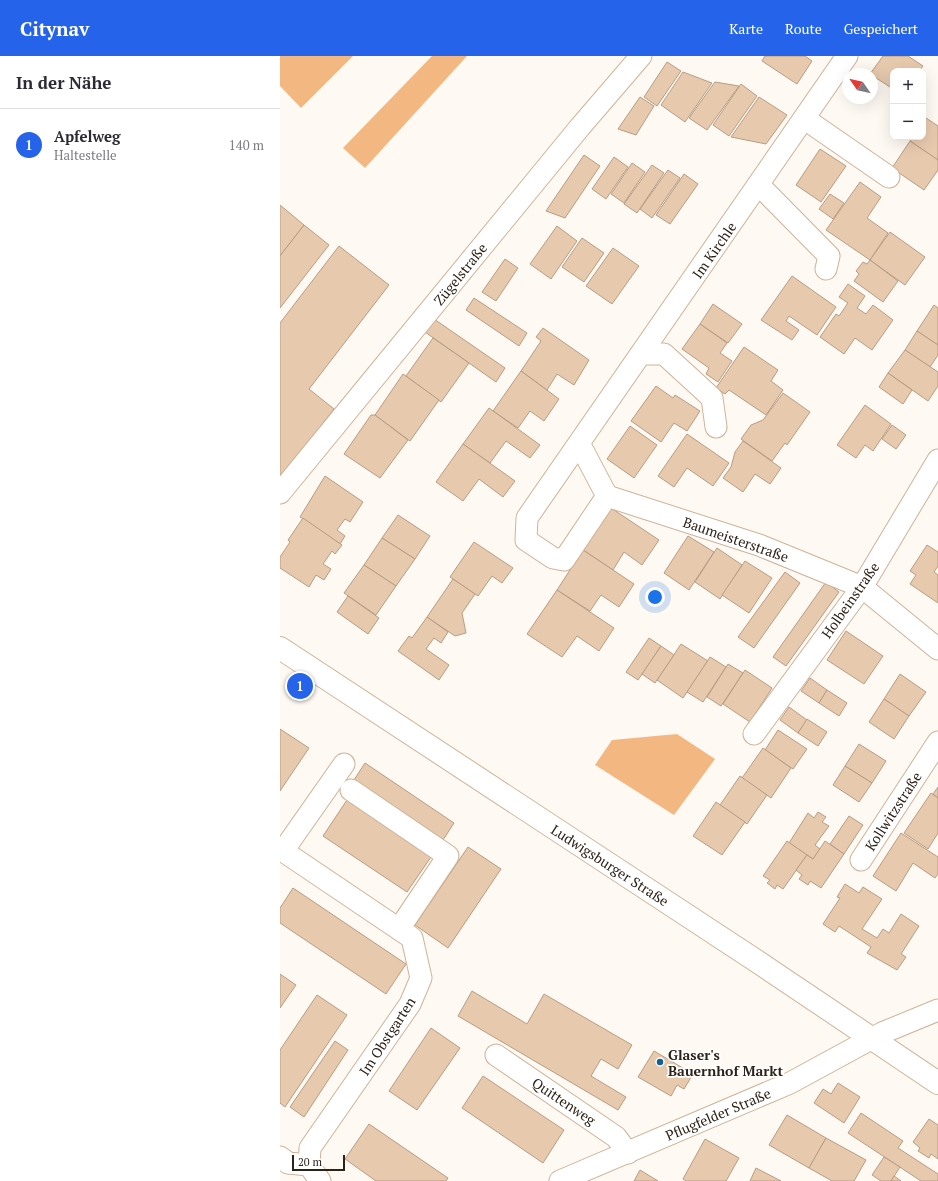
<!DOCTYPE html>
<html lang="de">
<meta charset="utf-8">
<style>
:root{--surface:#fff;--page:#f2f2f3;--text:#2b2b33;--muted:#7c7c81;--line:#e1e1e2;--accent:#2563eb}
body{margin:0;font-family:"PT Serif",serif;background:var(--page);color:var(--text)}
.controls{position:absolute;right:12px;top:12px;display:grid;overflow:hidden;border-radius:8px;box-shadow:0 4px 16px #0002}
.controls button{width:36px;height:36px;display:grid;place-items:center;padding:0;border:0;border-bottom:1px solid var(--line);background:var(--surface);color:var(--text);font:20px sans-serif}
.compass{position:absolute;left:562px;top:12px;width:36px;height:36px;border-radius:50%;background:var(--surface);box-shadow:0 4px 16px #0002;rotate:304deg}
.scale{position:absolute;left:12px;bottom:10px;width:53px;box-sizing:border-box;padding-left:4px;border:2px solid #2d2218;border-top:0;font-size:11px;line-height:14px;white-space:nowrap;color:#2d2218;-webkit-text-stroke:3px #fff;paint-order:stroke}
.you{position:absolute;left:375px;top:541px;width:14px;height:14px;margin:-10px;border:3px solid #fff;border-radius:50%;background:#1a73e8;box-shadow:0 0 0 6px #1a73e833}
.badge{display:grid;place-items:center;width:26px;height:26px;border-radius:50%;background:var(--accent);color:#fff;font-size:13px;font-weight:700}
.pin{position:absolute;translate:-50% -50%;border:2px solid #fff;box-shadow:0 1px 4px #0006}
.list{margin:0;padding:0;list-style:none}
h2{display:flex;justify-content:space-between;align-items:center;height:52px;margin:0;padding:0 16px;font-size:17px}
h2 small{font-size:13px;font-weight:400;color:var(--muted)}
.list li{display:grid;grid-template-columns:26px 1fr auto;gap:12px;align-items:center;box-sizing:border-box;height:72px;padding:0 16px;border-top:1px solid var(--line)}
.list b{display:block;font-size:15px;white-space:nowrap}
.list p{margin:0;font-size:13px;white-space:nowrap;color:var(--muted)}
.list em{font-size:13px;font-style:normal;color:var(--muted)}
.map{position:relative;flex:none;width:658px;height:1125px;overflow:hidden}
header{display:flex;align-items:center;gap:24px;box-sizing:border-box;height:56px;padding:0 20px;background:var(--accent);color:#fff}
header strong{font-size:19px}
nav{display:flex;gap:22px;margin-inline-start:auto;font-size:14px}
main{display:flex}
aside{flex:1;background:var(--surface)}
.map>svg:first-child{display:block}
</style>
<header>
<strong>Citynav</strong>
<nav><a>Karte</a><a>Route</a><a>Gespeichert</a></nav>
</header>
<main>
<aside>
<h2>In der Nähe<small></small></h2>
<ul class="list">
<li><span class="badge">1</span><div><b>Apfelweg</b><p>Haltestelle</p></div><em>140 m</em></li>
</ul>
</aside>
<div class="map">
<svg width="658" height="1125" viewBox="0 0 658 1125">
<rect width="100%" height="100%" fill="#fff9f3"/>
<g fill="#f3b881">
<path d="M0,0H73L21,52L0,30Z"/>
<path d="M152,0H187L85,112L63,92Z"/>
<path d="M397,678L435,703L394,759L315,709L332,684Z"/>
</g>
<g fill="#e7c9ae" stroke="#b89c82">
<path d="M485,0H525L532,5L517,28L482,5Z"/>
<path d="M603,0H628L643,10L639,15H613V33L590,18Z"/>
<path d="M387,6L401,15L377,50L364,41Z"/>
<path d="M403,16L432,27L405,66L381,49Z"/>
<path d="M435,26L459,30L427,74L409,62Z"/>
<path d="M461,28L477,40L449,80L433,69Z"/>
<path d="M360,41L374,50L356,79L338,73Z"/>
<path d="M479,41L507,59L486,88L451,81Z"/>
<path d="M646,62L658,70V104L630,85L633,81H643V66Z"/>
<path d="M630,85L658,104V114L644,134L612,112Z"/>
<path d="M540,93L566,110L541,146L516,129Z"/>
<path d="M304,99L320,110L285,162L266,155Z"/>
<path d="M334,101L348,111L326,143L312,133Z"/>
<path d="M352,107L365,116L344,147L331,138Z"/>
<path d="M372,109L384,117L357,157L344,148Z"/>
<path d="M388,114L400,122L372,162L360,153Z"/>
<path d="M404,118L418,128L390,168L376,159Z"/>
<path d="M580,126L601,141L587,162L608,177L590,204L546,174Z"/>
<path d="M550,138L564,147L553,163L539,153Z"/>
<path d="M0,149L24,169L0,200Z"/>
<path d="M24,169L49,189L0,252V200Z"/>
<path d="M277,170L297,185L271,223L250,208Z"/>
<path d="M610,176L645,201L625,229L590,204Z"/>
<path d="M302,182L324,197L304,226L282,211Z"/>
<path d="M59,190L109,229L29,333L54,353L0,423V267Z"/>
<path d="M333,192L359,210L332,248L306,230Z"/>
<path d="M225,203L238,212L216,245L202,236Z"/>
<path d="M590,204L618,225L603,246L574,225L579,218L576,215L583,206L587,208Z"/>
<path d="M512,220L556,251L537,279L509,260L506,265L519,274L512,284L481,264Z"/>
<path d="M568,228L585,240L577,252L586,258L593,249L613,264L592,294L575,282L564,298L540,281L556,258L559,260L568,247L559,241Z"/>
<path d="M194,242L247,277L239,290L186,254Z"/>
<path d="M433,248L462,268L448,287L420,268Z"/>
<path d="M654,249L658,252V289L637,275Z"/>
<path d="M154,263L225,312L216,326L145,276Z"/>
<path d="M420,268L447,287L440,297L452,305L438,326L426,318L429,312L402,293Z"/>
<path d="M263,272L309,304L294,329L277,318L267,334L241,315L261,285L256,281Z"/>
<path d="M637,275L658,289V299L650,311L625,294Z"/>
<path d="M153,282L189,307L161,346L126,320Z"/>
<path d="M464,291L498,314L491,325L503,334L486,359L449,334L445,338L436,332Z"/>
<path d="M625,294L658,316V330L648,345L608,317Z"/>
<path d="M241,315L279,343L264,365L250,355L238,372L213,355Z"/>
<path d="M608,317L632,334L623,348L599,331Z"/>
<path d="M123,318L159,344L130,385L95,359Z"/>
<path d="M376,330L393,342L395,339L420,355L407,375L394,367L381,386L351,365Z"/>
<path d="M503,337L530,356L507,389L505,387L492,405L461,383L471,369L483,364Z"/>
<path d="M585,349L611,368L593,395L585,389L576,402L557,389Z"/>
<path d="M209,352L260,389L250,402L226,385L210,407L183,388Z"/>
<path d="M91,359H95L128,384L100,422L64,398Z"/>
<path d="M612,369L626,379L616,393L602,383Z"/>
<path d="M350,370L377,389L354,422L327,403Z"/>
<path d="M407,378L449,407L433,430L407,412L394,431L378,420Z"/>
<path d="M463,385L501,412L490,428L475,418L463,436L443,422L451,411L455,396Z"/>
<path d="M183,388L235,425L223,441L199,423L183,445L156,426Z"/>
<path d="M45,420L83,446L70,466L65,463L57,474L65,480L60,488L20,461Z"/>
<path d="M331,452L379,484L362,509L344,496L333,514L303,494Z"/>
<path d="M118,459L150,480L135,503L102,482Z"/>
<path d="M23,462L62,489L55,498L52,495L43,508L51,513L44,524L36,519L29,531L0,512V501L10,486L8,484Z"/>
<path d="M408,480L434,496L409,534L384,517Z"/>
<path d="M102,482L135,503L116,530L84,509Z"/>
<path d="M194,486L233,512L222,527L212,520L198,540L170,521Z"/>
<path d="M647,489L658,496V510L654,516L658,519V547L630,528L636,519L630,515Z"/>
<path d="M437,492L462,509L440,543L415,526Z"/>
<path d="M303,494L354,528L339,551L321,539L310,555L277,534Z"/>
<path d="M465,505L492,522L469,557L442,539Z"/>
<path d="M84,509L116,530L96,559L64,537Z"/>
<path d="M505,516L520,527L474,592L458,581Z"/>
<path d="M173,523L195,538L182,557L186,577L175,580L147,561Z"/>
<path d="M546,526L559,536L506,610L493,601Z"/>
<path d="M277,534L334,572L319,595L297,580L282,601L247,578Z"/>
<path d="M68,540L99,562L88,578L57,556Z"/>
<path d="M147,561L168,576L161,587L154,582L146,593L169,609L159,624L118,595L129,580L132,582Z"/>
<path d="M566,575L603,600L584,628L547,604Z"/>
<path d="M369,582L381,590L358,624L346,616Z"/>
<path d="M401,588L428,605L403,642L377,624Z"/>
<path d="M381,590L394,599L375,627L362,618Z"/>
<path d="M430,601L446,611L423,646L407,636Z"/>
<path d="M448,608L463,617L441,650L427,641Z"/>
<path d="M465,614L492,632L470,666L443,648Z"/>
<path d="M620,618L646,636L629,660L604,643Z"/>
<path d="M530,622L547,634L539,647L521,635Z"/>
<path d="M547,634L567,647L559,660L539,647Z"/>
<path d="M604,643L629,660L614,683L589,666Z"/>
<path d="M509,651L527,664L518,677L500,664Z"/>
<path d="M527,663L547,676L538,690L518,677Z"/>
<path d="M0,673L29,692L0,735Z"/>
<path d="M498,674L527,693L513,713L485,694Z"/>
<path d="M579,688L606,705L592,727L565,710Z"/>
<path d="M483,692L511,712L491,742L462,722Z"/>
<path d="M85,707L174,767L163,784L74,724Z"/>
<path d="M565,710L592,727L579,746L553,729Z"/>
<path d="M460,720L487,739L467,768L440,749Z"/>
<path d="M658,731V742L653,738Z"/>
<path d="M651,737L658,742V777L648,793L624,777Z"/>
<path d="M67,744L151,801L127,836L43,780Z"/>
<path d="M436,746L465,766L442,799L413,780Z"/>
<path d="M538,756L546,761L542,766L549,770L535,789L540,793L533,803L509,787L528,757L534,762Z"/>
<path d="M569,760L583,769L564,798L550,788Z"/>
<path d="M621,777L658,801V818L655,822L633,807L616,835L593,820Z"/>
<path d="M507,785L527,799L503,833L497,829L495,833L487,827L490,824L483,820Z"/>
<path d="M545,785L564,798L541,832L530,825L528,829L519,823L522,819L516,814L527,799L533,803Z"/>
<path d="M188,791L221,813L168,892L135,869Z"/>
<path d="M565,828L579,837L583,831L602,843L582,873L597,882L603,873L609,877L621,858L639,870L621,898L626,901L617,914L587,897L591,891L559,870L555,876L543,868L560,842L557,841Z"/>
<path d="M13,832L126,908L106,938L0,867V852Z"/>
<path d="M0,918L16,929L0,952Z"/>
<path d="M192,935L247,968L264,938L352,989L338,1013L321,1003L311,1020L346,1041L338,1054L178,960Z"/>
<path d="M37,939L67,959L5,1051L0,1047V994Z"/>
<path d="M151,972L180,992L137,1054L109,1035Z"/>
<path d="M55,985L68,994L24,1061L10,1051Z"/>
<path d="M374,995L413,1018L404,1033L397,1029L391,1040L358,1021Z"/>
<path d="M203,1020L284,1074L263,1107L182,1052Z"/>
<path d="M558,1027L580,1041L564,1067L534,1047L543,1033L551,1038Z"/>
<path d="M581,1057L623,1085L618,1092L658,1118V1125H641L568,1077Z"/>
<path d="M507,1059L546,1082L529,1112L489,1089Z"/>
<path d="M649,1063L658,1069V1103L651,1098L649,1102L638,1095L640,1092L633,1086Z"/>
<path d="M89,1068L168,1122L166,1125H96L65,1103Z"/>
<path d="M546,1082L586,1104L574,1125H552L529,1112Z"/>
<path d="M425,1083L459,1102L446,1125H406L403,1123Z"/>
<path d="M604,1101L620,1111L611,1125H601L592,1119Z"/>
<path d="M476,1112L501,1125H470Z"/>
<path d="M360,1114L378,1125H354Z"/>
<path d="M614,1120L621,1125H611Z"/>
</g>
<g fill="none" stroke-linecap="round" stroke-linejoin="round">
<g stroke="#cfb298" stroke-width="23">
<g id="minor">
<path d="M525,63L609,121"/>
<path d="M479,129L549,200L546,213"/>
<path d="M361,298H384L432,342L436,371"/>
<path d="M299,387L327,440L284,504L273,502L246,484L247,462L567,0"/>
<path d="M0,437L300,71L361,0"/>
<path d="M327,440L479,489L582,531L658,593"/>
<path d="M474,678L582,531L658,404"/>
<path d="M71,734L168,800L119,873"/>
<path d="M0,793L132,882L141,922L130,948L30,1092L29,1109L40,1125"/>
<path d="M3,795L64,708"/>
<path d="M581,804L658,686"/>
<path d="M216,999L336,1081L348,1097"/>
<path d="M0,1101L8,1107L29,1109"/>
<path d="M280,1125L510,1027L602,977L658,954"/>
</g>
</g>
<g stroke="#cfb298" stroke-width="24">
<path id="major" d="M0,592L475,904L658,1027"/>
</g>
<use href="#minor" stroke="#fff" stroke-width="21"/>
<use href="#major" stroke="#fff" stroke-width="22"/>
</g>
<circle fill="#135f92" stroke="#fff" stroke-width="1.5" cx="380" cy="1006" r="4"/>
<g text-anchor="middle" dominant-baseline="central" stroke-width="3.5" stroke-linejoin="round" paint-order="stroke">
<g font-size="14" fill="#2d2218" stroke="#fff">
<text transform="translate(434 194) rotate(-55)">Im Kirchle</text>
<text transform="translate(180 218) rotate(-51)">Zügelstraße</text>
<text transform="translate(456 483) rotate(19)">Baumeisterstraße</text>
<text transform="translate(570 544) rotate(-55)">Holbeinstraße</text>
<text transform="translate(613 755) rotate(-57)">Kollwitzstraße</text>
<text transform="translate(330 809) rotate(33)">Ludwigsburger Straße</text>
<text transform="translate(107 980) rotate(-57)">Im Obstgarten</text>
<text transform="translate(284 1045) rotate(34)">Quittenweg</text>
<text transform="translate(438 1058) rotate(-23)">Pflugfelder Straße</text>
</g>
<g font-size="14" font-weight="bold" fill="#2d2218" stroke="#fff" text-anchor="start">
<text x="388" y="998">Glaser's<tspan x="388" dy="16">Bauernhof Markt</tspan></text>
</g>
</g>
</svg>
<div class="controls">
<button>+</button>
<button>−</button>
</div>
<svg class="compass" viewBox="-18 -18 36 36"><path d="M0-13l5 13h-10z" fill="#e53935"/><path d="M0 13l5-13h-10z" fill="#7c7c81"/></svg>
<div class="scale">20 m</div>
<div class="you"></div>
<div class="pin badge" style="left:20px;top:630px">1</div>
</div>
</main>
